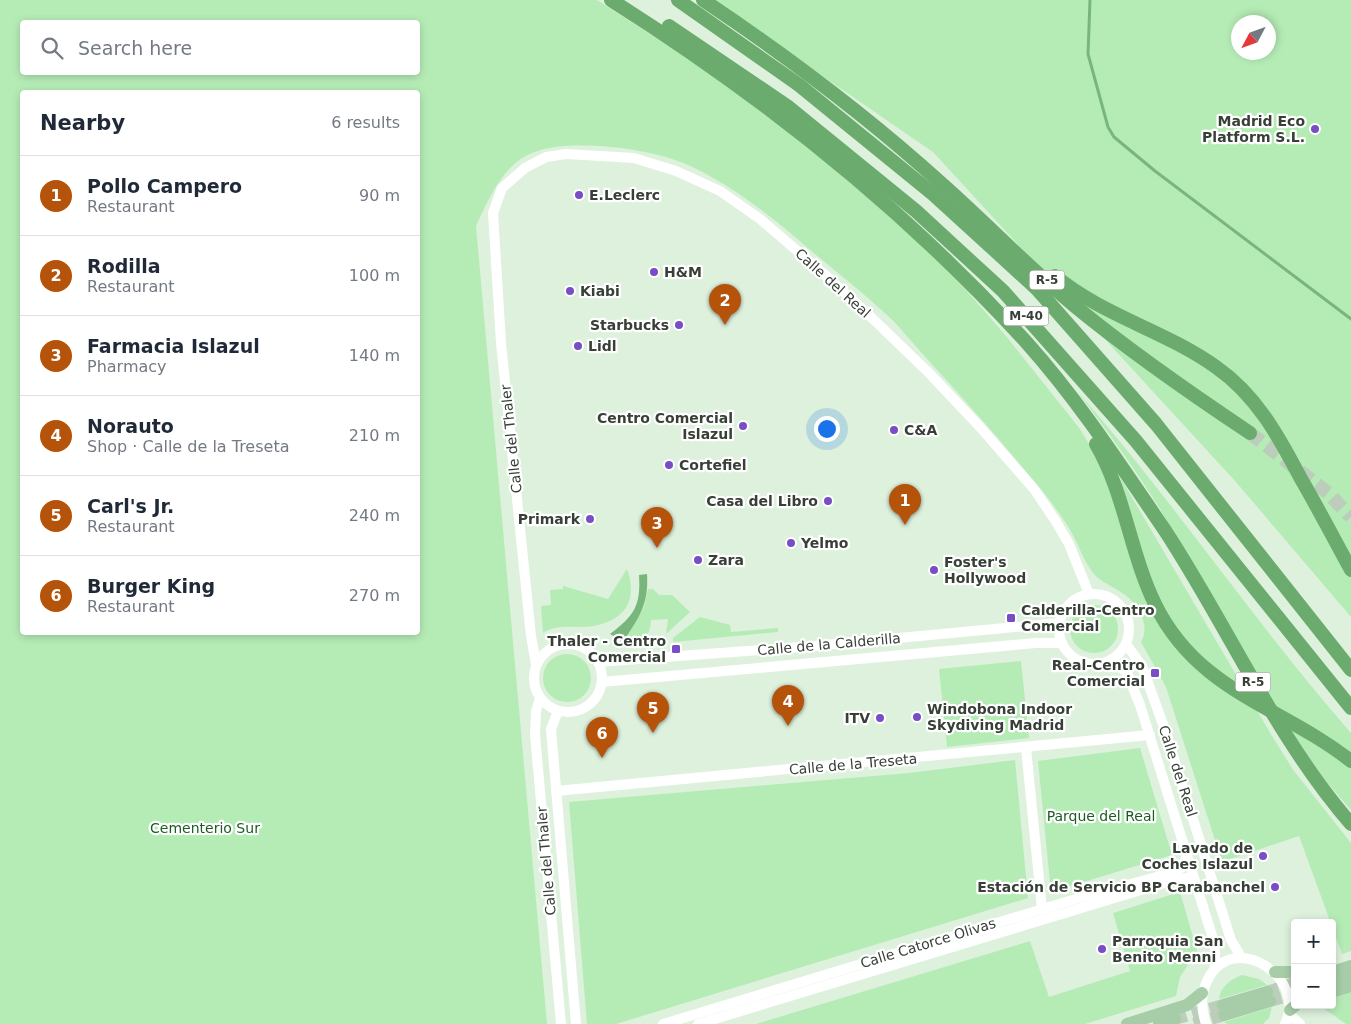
<!DOCTYPE html>
<meta charset="utf-8">
<style>
:root{--surface:#fff;--page:#f6f6f7;--text:#1f2937;--muted:#747a83;--line:#e0e1e3;--accent:#b45309}
body{margin:0;font-family:"DejaVu Sans",sans-serif;background:var(--page);color:var(--text)}
.controls{position:absolute;right:15px;bottom:15px;display:grid;overflow:hidden;border-radius:5px;box-shadow:0 2px 8px #0003}
.controls button{width:45px;height:45px;display:grid;place-items:center;padding:0;border:0;border-bottom:1px solid var(--line);background:var(--surface);color:var(--text);font:25px sans-serif}
.compass{position:absolute;left:1231px;top:15px;width:45px;height:45px;border-radius:50%;background:var(--surface);box-shadow:0 2px 8px #0003;rotate:229deg}
.you{position:absolute;left:826px;top:428px;width:18px;height:18px;margin:-12px;border:4px solid #fff;border-radius:50%;background:#1a73e8;box-shadow:0 0 0 8px #1a73e833}
.badge{display:grid;place-items:center;width:32px;height:32px;border-radius:50%;background:var(--accent);color:#fff;font-size:16px;font-weight:700}
.pin{position:absolute;translate:-50% -41px;filter:drop-shadow(0 1px 2px #0008)}
.pin::after{content:'';position:absolute;top:26px;width:18px;height:15px;background:inherit;clip-path:polygon(0 0,100% 0,50% 100%)}
.list{margin:0;padding:0;list-style:none}
h2{display:flex;justify-content:space-between;align-items:center;height:65px;margin:0;padding:0 20px;font-size:21px}
h2 small{font-size:16px;font-weight:400;color:var(--muted)}
.list li{display:grid;grid-template-columns:32px 1fr auto;gap:15px;align-items:center;box-sizing:border-box;height:80px;padding:0 20px;border-top:1px solid var(--line)}
.list b{display:block;font-size:19px;white-space:nowrap}
.list p{margin:0;font-size:16px;white-space:nowrap;color:var(--muted)}
.list em{font-size:16px;font-style:normal;color:var(--muted)}
.icon{flex:none;width:28px;height:28px;fill:none;stroke:currentColor;stroke-width:2;stroke-linecap:round;stroke-linejoin:round}
.map{position:relative;flex:none;width:1351px;height:1024px;overflow:hidden}
.search{position:absolute;background:var(--surface);box-shadow:0 2px 8px #0003;left:20px;top:20px;width:400px;height:55px;display:flex;align-items:center;gap:12px;box-sizing:border-box;padding:0 18px;border-radius:5px;color:var(--muted);font-size:19px}
.panel{position:absolute;background:var(--surface);box-shadow:0 2px 8px #0003;left:20px;top:90px;width:400px;height:545px;border-radius:5px}
.map>svg:first-child{display:block}
</style>
<div class="map">
<svg width="1351" height="1024" viewBox="0 0 1351 1024">
<rect width="100%" height="100%" fill="#ddf1dd"/>
<g fill="#b5ecb6" fill-rule="evenodd">
<path d="M0,0H597L735,89L791,132L934,253L1006,336L1080,429L1095,454L1160,605L1147,569L1120,477L1272,736L1294,771L1351,843V951L1342,954L1299,836L1222,862L1166,687L1141,642C1147,631 1145,622 1139,611C1126,587 1103,588 1091,570C1082,557 1077,541 1069,528C1054,504 1036,483 1018,462C989,427 959,394 928,360C914,345 902,329 887,315C862,292 835,271 809,249C771,216 732,185 686,164C659,153 629,148 600,146C523,142 506,159 476,226L547,1024H0ZM22,22H418V72H22ZM22,92H418V632H22Z"/>
<path d="M712,0H1351V617L1236,482L933,152ZM1238,22H1268V52H1238Z"/>
<path d="M1078,392C1174,502 1255,623 1351,733V753L1346,764L1351,769V810C1276,728 1229,627 1174,533C1146,483 1112,438 1078,392Z"/>
<path d="M627,569C638,600 626,620 593,626C576,629 559,623 543,633L541,606L551,605L550,590L563,589V586L608,599Z"/>
<path d="M648,589H653L659,595H672L690,612L666,634L668,619L651,620C649,642 641,645 620,647L644,607Z"/>
<circle cx="1094" cy="629" r="24"/>
<path d="M700,617L730,625L731,632L778,628V632L673,642V638Z"/>
<circle cx="567" cy="678" r="24"/>
<path d="M1021,661L1029,738L947,747L939,669Z"/>
<path d="M1140,748L1172,855L1051,892L1038,761Z"/>
<path d="M1015,760L1028,898L616,1024H587L569,802L909,773Z"/>
<path d="M1180,892L1197,951L1180,977L1176,996L1085,1024H756L1030,941L1049,997L1130,971L1113,913Z"/>
<path d="M1242,975L1259,979L1267,985L1219,999C1220,987 1231,979 1242,975Z"/>
<path d="M1351,992V1024H1346L1319,1005H1332V999Z"/>
<path d="M1272,1007L1269,1018L1263,1024H1227L1224,1022Z"/>
</g>
<path fill="#79b67c" d="M647,574C649,605 639,617 623,642L610,634C634,616 641,606 639,575Z"/>
<g fill="none" stroke-linecap="round" stroke-linejoin="round">
<path stroke="#79b67c" stroke-width="3" d="M1090,0L1088,54L1108,127L1114,137L1155,171L1351,319"/>
<g stroke="#bccdbc" stroke-width="12" stroke-dasharray="12 6" stroke-linecap="butt">
<path d="M1267,992L1295,983"/>
<path d="M1270,1001L1295,994"/>
<path d="M1175,1019L1223,1005"/>
<path d="M1194,1024L1224,1015"/>
</g>
<path stroke="#bccdbc" stroke-width="14" stroke-dasharray="14 7" stroke-linecap="butt" d="M1250,433L1328,493L1351,517"/>
<g stroke="#fff" stroke-width="10">
<circle cx="1094" cy="629" r="35"/>
<circle cx="568" cy="678" r="34"/>
<path d="M1126,644L1142,666L1165,730L1231,940L1241,957"/>
<path d="M1112,659L1127,673L1140,705L1215,945V969"/>
<path d="M598,662L814,646L1059,623"/>
<path d="M536,664L531,636L501,343L493,213L502,188L525,168L546,157L566,154L634,158L676,171L720,191L760,219L822,272L872,318L929,373L980,427L1034,489L1055,520L1069,544L1089,594"/>
<path d="M602,682L1036,643H1062"/>
<path d="M540,699L536,711L535,735L561,1024"/>
<path d="M558,711L551,729L576,1024"/>
<path d="M1026,748L1042,909"/>
<path d="M556,791L1150,735"/>
<path d="M1289,1014L1300,1024"/>
<path d="M663,1024L1076,899L1171,873L1181,868L1187,856"/>
<path d="M698,1024L1174,880L1185,878L1194,881"/>
<path d="M1206,1024C1201,1008 1200,995 1208,979C1234,929 1308,978 1285,1024"/>
</g>
<g stroke="#a6cda8" stroke-width="12">
<path d="M1275,972H1295"/>
<path d="M1332,972L1351,966"/>
<path d="M1332,982L1351,977"/>
<path d="M1332,992L1351,986"/>
<path d="M1223,1005L1267,992"/>
<path d="M1290,1010L1296,1005"/>
<path d="M1224,1015L1270,1001"/>
<path d="M1127,1024L1187,1005L1202,993"/>
<path d="M1159,1024L1175,1019"/>
</g>
<g stroke="#6bac6e" stroke-width="14">
<path d="M611,0C763,96 906,210 1027,343C1078,400 1121,466 1164,529C1228,626 1274,735 1351,824"/>
<path d="M678,0L799,85L933,194L1037,289L1156,424L1351,670"/>
<path d="M703,0C787,56 867,116 942,184C987,224 1029,268 1076,307C1131,352 1190,393 1250,433"/>
<path d="M669,26L787,106L916,211L1003,291L1136,441L1351,708"/>
<path d="M1055,276C1103,316 1166,331 1216,367C1256,395 1278,435 1300,477C1318,508 1334,539 1351,570"/>
<path d="M1096,444C1125,494 1130,553 1155,604C1198,692 1281,706 1351,761"/>
</g>
</g>
<g fill="#794dc6" stroke="#fff" stroke-width="2">
<circle cx="1315" cy="129" r="5"/>
<circle cx="579" cy="195" r="5"/>
<circle cx="654" cy="272" r="5"/>
<circle cx="570" cy="291" r="5"/>
<circle cx="679" cy="325" r="5"/>
<circle cx="578" cy="346" r="5"/>
<circle cx="743" cy="426" r="5"/>
<circle cx="894" cy="430" r="5"/>
<circle cx="669" cy="465" r="5"/>
<circle cx="828" cy="501" r="5"/>
<circle cx="590" cy="519" r="5"/>
<circle cx="791" cy="543" r="5"/>
<circle cx="698" cy="560" r="5"/>
<circle cx="934" cy="570" r="5"/>
<rect x="1006" y="613" width="10" height="10" rx="2.5"/>
<rect x="671" y="644" width="10" height="10" rx="2.5"/>
<rect x="1150" y="668" width="10" height="10" rx="2.5"/>
<circle cx="917" cy="717" r="5"/>
<circle cx="880" cy="718" r="5"/>
<circle cx="1263" cy="856" r="5"/>
<circle cx="1275" cy="887" r="5"/>
<circle cx="1102" cy="949" r="5"/>
</g>
<g text-anchor="middle" dominant-baseline="central" stroke-width="4.5" stroke-linejoin="round" paint-order="stroke">
<g fill="#fff" stroke="#737973" stroke-width="1">
<rect x="1029.5" y="270.5" width="35" height="19" rx="4"/>
<rect x="1003.5" y="306.5" width="45" height="19" rx="4"/>
<rect x="1235.5" y="672.5" width="35" height="19" rx="4"/>
</g>
<g font-size="12" font-weight="bold" fill="#373f37">
<text x="1047" y="280">R-5</text>
<text x="1026" y="316">M-40</text>
<text x="1253" y="682">R-5</text>
</g>
<g font-size="14" font-weight="bold" fill="#373f37" stroke="#fff" text-anchor="start">
<text x="1305" y="121" text-anchor="end">Madrid Eco<tspan x="1305" dy="16">Platform S.L.</tspan></text>
<text x="589" y="195">E.Leclerc</text>
<text x="664" y="272">H&amp;M</text>
<text x="580" y="291">Kiabi</text>
<text x="669" y="325" text-anchor="end">Starbucks</text>
<text x="588" y="346">Lidl</text>
<text x="733" y="418" text-anchor="end">Centro Comercial<tspan x="733" dy="16">Islazul</tspan></text>
<text x="904" y="430">C&amp;A</text>
<text x="679" y="465">Cortefiel</text>
<text x="818" y="501" text-anchor="end">Casa del Libro</text>
<text x="580" y="519" text-anchor="end">Primark</text>
<text x="801" y="543">Yelmo</text>
<text x="708" y="560">Zara</text>
<text x="944" y="562">Foster's<tspan x="944" dy="16">Hollywood</tspan></text>
<text x="1021" y="610">Calderilla-Centro<tspan x="1021" dy="16">Comercial</tspan></text>
<text x="666" y="641" text-anchor="end">Thaler - Centro<tspan x="666" dy="16">Comercial</tspan></text>
<text x="1145" y="665" text-anchor="end">Real-Centro<tspan x="1145" dy="16">Comercial</tspan></text>
<text x="927" y="709">Windobona Indoor<tspan x="927" dy="16">Skydiving Madrid</tspan></text>
<text x="870" y="718" text-anchor="end">ITV</text>
<text x="1253" y="848" text-anchor="end">Lavado de<tspan x="1253" dy="16">Coches Islazul</tspan></text>
<text x="1265" y="887" text-anchor="end">Estación de Servicio BP Carabanchel</text>
<text x="1112" y="941">Parroquia San<tspan x="1112" dy="16">Benito Menni</tspan></text>
</g>
<g font-size="14" fill="#373f37" stroke="#fff">
<text transform="translate(833 283) rotate(42)">Calle del Real</text>
<text transform="translate(511 439) rotate(-96)">Calle del Thaler</text>
<text transform="translate(829 644) rotate(-5)">Calle de la Calderilla</text>
<text transform="translate(853 764) rotate(-5)">Calle de la Treseta</text>
<text transform="translate(1178 771) rotate(72)">Calle del Real</text>
<text transform="translate(546 861) rotate(-95)">Calle del Thaler</text>
<text transform="translate(928 943) rotate(-17)">Calle Catorce Olivas</text>
</g>
<g font-size="14" fill="#1c5b24" stroke="#fff">
<text x="1101" y="816">Parque del Real</text>
<text x="205" y="828">Cementerio Sur</text>
</g>
</g>
</svg>
<div class="controls">
<button>+</button>
<button>−</button>
</div>
<svg class="compass" viewBox="-18 -18 36 36"><path d="M0-13l5 13h-10z" fill="#e53935"/><path d="M0 13l5-13h-10z" fill="#747a83"/></svg>
<div class="you"></div>
<div class="pin badge" style="left:905px;top:525px">1</div>
<div class="pin badge" style="left:725px;top:325px">2</div>
<div class="pin badge" style="left:657px;top:548px">3</div>
<div class="pin badge" style="left:788px;top:726px">4</div>
<div class="pin badge" style="left:653px;top:733px">5</div>
<div class="pin badge" style="left:602px;top:758px">6</div>
<div class="search"><svg class="icon" aria-label="search" viewBox="0 0 24 24"><circle cx="10" cy="10" r="6"/><path d="M15 15l6 6"/></svg>Search here</div>
<section class="panel">
<h2>Nearby<small>6 results</small></h2>
<ul class="list">
<li><span class="badge">1</span><div><b>Pollo Campero</b><p>Restaurant</p></div><em>90 m</em></li>
<li><span class="badge">2</span><div><b>Rodilla</b><p>Restaurant</p></div><em>100 m</em></li>
<li><span class="badge">3</span><div><b>Farmacia Islazul</b><p>Pharmacy</p></div><em>140 m</em></li>
<li><span class="badge">4</span><div><b>Norauto</b><p>Shop · Calle de la Treseta</p></div><em>210 m</em></li>
<li><span class="badge">5</span><div><b>Carl's Jr.</b><p>Restaurant</p></div><em>240 m</em></li>
<li><span class="badge">6</span><div><b>Burger King</b><p>Restaurant</p></div><em>270 m</em></li>
</ul>
</section>
</div>
